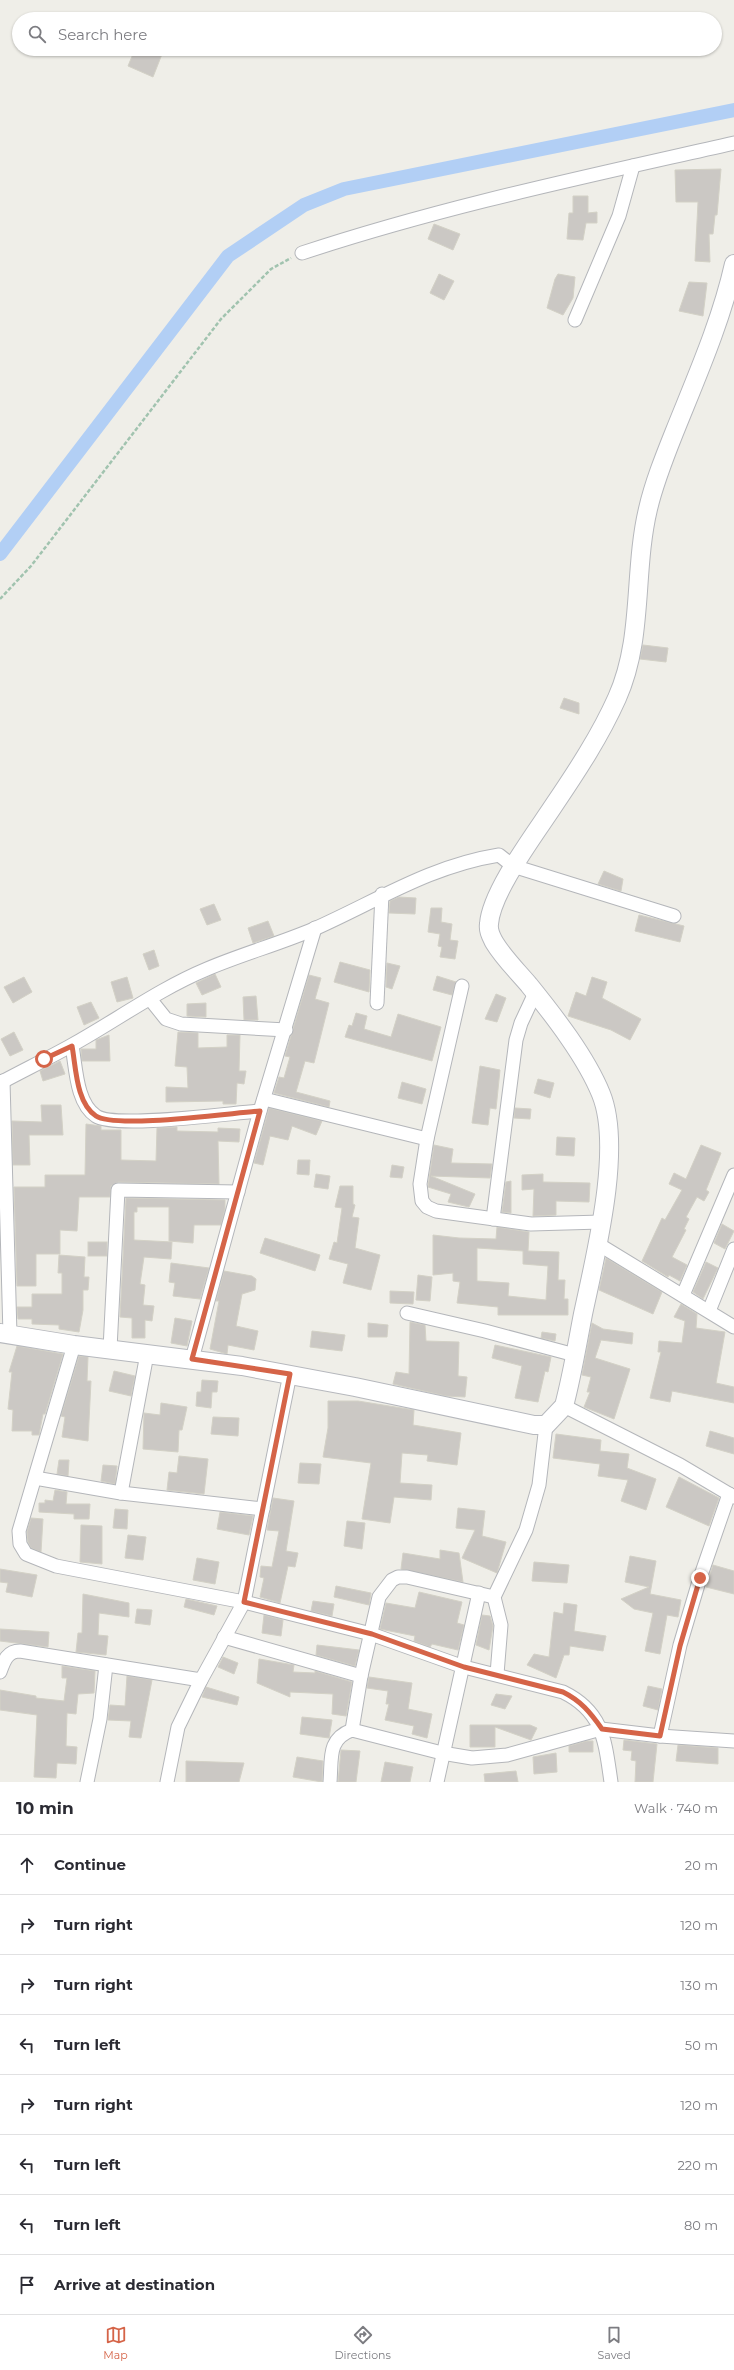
<!DOCTYPE html>
<meta charset="utf-8">
<style>
:root{--surface:#fff;--page:#f2f2f3;--text:#2b2b33;--muted:#7c7c81;--line:#e1e1e2;--accent:#d56448}
body{margin:0;font-family:Montserrat,sans-serif;background:var(--page);color:var(--text)}
.stop{position:absolute;width:12px;height:12px;margin:-9px;border:3px solid #d56448;border-radius:50%;background:#fff}
.stop.end{background:#d56448;border-color:#fff;box-shadow:0 1px 4px #0008}
.list{margin:0;padding:0;list-style:none}
h2{display:flex;justify-content:space-between;align-items:center;height:52px;margin:0;padding:0 16px;font-size:17px}
h2 small{font-size:13px;font-weight:400;color:var(--muted)}
.list li{display:grid;grid-template-columns:26px 1fr auto;gap:12px;align-items:center;box-sizing:border-box;height:60px;padding:0 16px;border-top:1px solid var(--line)}
.list b{display:block;font-size:15px;white-space:nowrap}
.list em{font-size:13px;font-style:normal;color:var(--muted)}
.icon{flex:none;width:22px;height:22px;fill:none;stroke:currentColor;stroke-width:2;stroke-linecap:round;stroke-linejoin:round}
.map{position:relative;flex:none;width:734px;height:1782px;overflow:hidden}
.search{position:absolute;background:var(--surface);box-shadow:0 1px 3px #0004;left:12px;right:12px;top:12px;height:44px;display:flex;align-items:center;gap:10px;box-sizing:border-box;padding:0 14px;border-radius:22px;color:var(--muted);font-size:15px}
.sheet{height:532px;background:var(--surface)}
nav{display:flex;justify-content:space-around;align-items:center;box-sizing:border-box;height:56px;border-top:1px solid var(--line);background:var(--surface);font-size:11px;color:var(--muted)}
nav a{display:grid;justify-items:center;gap:2px}
nav .on{color:var(--accent)}
.map>svg:first-child{display:block}
</style>
<div class="map">
<svg width="734" height="1782" viewBox="0 0 734 1782">
<rect width="100%" height="100%" fill="#efeee8"/>
<g fill="none" stroke-linecap="round" stroke-linejoin="round">
<path stroke="#b2cff5" stroke-width="14" d="M0,554L228,256L304,205L344,189L734,110"/>
</g>
<g fill="#cbc8c4" stroke="#d3d1c6" fill-rule="evenodd">
<path d="M135,49H164L153,77L128,66Z"/>
<path d="M721,169L717,215H715L713,234H709L710,262L695,261L698,202H676L675,170Z"/>
<path d="M573,196H588V213L597,212V223H586L583,240L567,239L569,213H573Z"/>
<path d="M434,224L460,234L453,250L428,239Z"/>
<path d="M439,274L454,281L444,300L430,293Z"/>
<path d="M558,274L575,277L573,298L563,315L547,308L555,279Z"/>
<path d="M689,282L707,283L703,316L679,311Z"/>
<path d="M643,645L668,648L666,662L640,659Z"/>
<path d="M564,698L579,703V714L560,708Z"/>
<path d="M604,871L623,879L621,891L598,884Z"/>
<path d="M399,897L416,898L415,914L389,913L390,901Z"/>
<path d="M214,904L221,920L207,925L200,909Z"/>
<path d="M431,908H442L441,922L452,924L450,940L458,941L455,959L440,957L442,947L438,946L440,934L428,932Z"/>
<path d="M639,915L684,926L680,942L635,931Z"/>
<path d="M268,921L274,936L253,943L248,928Z"/>
<path d="M154,950L159,966L149,970L143,954Z"/>
<path d="M340,962L370,970L369,992L334,982Z"/>
<path d="M387,963L400,966L392,989L386,987Z"/>
<path d="M215,974L221,987L202,995L196,983Z"/>
<path d="M309,975L321,978L315,999L329,1003L314,1063L305,1061L296,1092L330,1101L329,1107L274,1093L279,1077L284,1078L290,1057L285,1056Z"/>
<path d="M437,976L456,982L452,995L433,990Z"/>
<path d="M24,977L32,992L13,1003L4,987Z"/>
<path d="M127,977L133,998L117,1002L111,982Z"/>
<path d="M592,977L607,982L602,998L641,1019L630,1040L611,1030L568,1016L576,992L586,996Z"/>
<path d="M496,994L506,998L497,1022L485,1019Z"/>
<path d="M256,996L258,1020H244L243,997Z"/>
<path d="M91,1002L99,1018L84,1025L77,1007Z"/>
<path d="M206,1003V1017L187,1016V1004Z"/>
<path d="M356,1013L367,1016L364,1029L391,1037L398,1014L441,1027L432,1061L345,1037L349,1025L352,1026Z"/>
<path d="M14,1032L23,1050L10,1056L1,1039Z"/>
<path d="M178,1032L198,1033V1048L227,1047V1035H240L239,1071H246L244,1084L237,1083L236,1104H223V1101L166,1102V1087L188,1088L187,1067L175,1066Z"/>
<path d="M109,1035L110,1061H82L81,1049H96V1040Z"/>
<path d="M60,1061L65,1074L43,1081L40,1071Z"/>
<path d="M480,1066L500,1070L496,1109L490,1108L488,1125L472,1123Z"/>
<path d="M538,1079L554,1083L550,1098L534,1093Z"/>
<path d="M402,1082L426,1089L422,1104L398,1098Z"/>
<path d="M41,1105H61L63,1135H29L30,1165H13L12,1121L42,1122Z"/>
<path d="M269,1108L322,1121L316,1135L292,1126L288,1140L270,1136L263,1165L254,1163Z"/>
<path d="M515,1108L531,1109L530,1119L514,1118Z"/>
<path d="M86,1124L101,1126V1130H121V1160L156,1161L157,1128L177,1127V1131L218,1132V1128L240,1129L239,1142L218,1141L219,1184L118,1182L111,1186L110,1197H79L77,1231L60,1230V1254H36V1286H17L14,1187H45V1175H85Z"/>
<path d="M557,1137L575,1138L574,1156L556,1155Z"/>
<path d="M434,1145L453,1149L451,1163L492,1164L490,1178L431,1176L475,1194L469,1207L448,1202L451,1194L428,1187Z"/>
<path d="M701,1145L721,1153L706,1190L709,1192L704,1201L697,1197L686,1217L689,1219L684,1229L686,1230L672,1257L687,1265L680,1281L669,1275L668,1277L642,1261L662,1218L665,1220L682,1190L669,1184L674,1173L686,1179Z"/>
<path d="M298,1160H310L309,1175L297,1174Z"/>
<path d="M392,1165L404,1167L402,1178L390,1177Z"/>
<path d="M316,1174L330,1176L328,1189L314,1187Z"/>
<path d="M543,1174V1182L590,1183L589,1202L556,1201V1215L533,1216L534,1189L522,1190V1175Z"/>
<path d="M511,1181V1213L502,1212L506,1182Z"/>
<path d="M340,1186H353V1204L355,1205L352,1217L359,1218L355,1248L380,1255L371,1290L343,1283L348,1264L329,1259L334,1242L337,1243L342,1208L335,1207Z"/>
<path d="M126,1198L225,1200V1209L221,1225H194L193,1243L169,1241V1207H137V1212H134V1240L172,1242L171,1259L144,1257L140,1284L145,1285L143,1305L154,1306L152,1321L145,1320V1338H132V1318L120,1317Z"/>
<path d="M722,1224L734,1231L725,1249L714,1243Z"/>
<path d="M497,1227L529,1232L528,1251L559,1252L558,1280H565L564,1299H568V1315H498V1307L457,1303L460,1282L453,1281V1273L433,1275V1235L459,1238L496,1239ZM477,1248L523,1251V1264L548,1266L546,1300L508,1296L509,1283L477,1281Z"/>
<path d="M265,1238L320,1255L315,1271L260,1253Z"/>
<rect x="88" y="1242" width="19" height="14"/>
<path d="M59,1255L85,1257L84,1277H89L88,1290H83V1310L79,1332L59,1329V1325L32,1324V1319H18L17,1307H32V1294H62V1273H58Z"/>
<path d="M606,1258L662,1292L653,1314L599,1290Z"/>
<path d="M706,1262L718,1268L703,1299L693,1292Z"/>
<path d="M171,1263L209,1268L200,1299L173,1296L175,1283L169,1282Z"/>
<path d="M224,1271L252,1276L256,1279L255,1290L242,1294L236,1326L258,1331L254,1350L228,1345L227,1354L210,1349L219,1301H216Z"/>
<path d="M418,1275L432,1277L430,1301L416,1300Z"/>
<path d="M390,1291L414,1292L413,1304L390,1303Z"/>
<path d="M681,1304L697,1314L696,1328L725,1332L716,1383L734,1387V1403L672,1391L670,1402L650,1398L661,1352H658L659,1341L682,1343L685,1321L674,1317Z"/>
<path d="M175,1318L192,1321L187,1346L171,1343Z"/>
<path d="M410,1322L425,1325L426,1341L459,1342L458,1376L467,1377L465,1397L446,1396L393,1384L396,1372L409,1374Z"/>
<path d="M368,1323L388,1325L387,1337H368Z"/>
<path d="M592,1323L603,1329L633,1333L632,1344L601,1340L595,1358L630,1369L614,1419L584,1407L590,1392H587L591,1377L582,1375Z"/>
<path d="M312,1331L345,1335L342,1351L310,1347Z"/>
<path d="M542,1332L556,1334L555,1341L541,1338Z"/>
<path d="M495,1345L551,1357L548,1372L545,1371L538,1402L515,1398L522,1366L492,1358Z"/>
<path d="M17,1346L63,1354L45,1414H43L39,1435H32V1431H12L13,1410L8,1409L12,1372H9Z"/>
<path d="M79,1356L88,1357L87,1381H91L88,1441L62,1437L65,1417L61,1416Z"/>
<path d="M114,1371L135,1376L131,1396L109,1391Z"/>
<path d="M202,1380L218,1381L217,1392H212L211,1408L196,1406L197,1392H201Z"/>
<path d="M328,1401H358L414,1410L413,1425L461,1433L457,1465L427,1461L428,1455L402,1453L400,1483L432,1485L431,1500L394,1497L390,1523L362,1519L371,1463L323,1457L328,1428Z"/>
<path d="M161,1403L187,1407L182,1430H179L178,1452L143,1449L144,1413L160,1415Z"/>
<path d="M213,1417L239,1418L238,1436L211,1434Z"/>
<path d="M710,1431L734,1438V1454L706,1446Z"/>
<path d="M556,1434L601,1440L600,1451L629,1454L627,1468L656,1479L646,1510L621,1501L628,1480L598,1476L600,1464L553,1458Z"/>
<path d="M179,1456L208,1459L204,1494L167,1490L169,1472L177,1473Z"/>
<path d="M59,1460H69L68,1476L57,1474Z"/>
<path d="M300,1463L321,1464L319,1484L298,1483Z"/>
<path d="M103,1465L117,1466L115,1484L101,1481Z"/>
<path d="M679,1477L719,1498L709,1526L666,1507Z"/>
<path d="M55,1490L67,1492L66,1504H90L89,1519H74V1514L39,1512V1503H45V1500L53,1501Z"/>
<path d="M273,1498L294,1501L286,1551L298,1553L295,1567L288,1566L280,1603L260,1597L264,1578L260,1577L261,1566L272,1567L279,1531L267,1530Z"/>
<path d="M458,1508L485,1511L482,1536L506,1542L497,1573L462,1558L475,1530L456,1528Z"/>
<path d="M115,1509L128,1510L127,1529L113,1528Z"/>
<path d="M220,1512L253,1516L249,1535L217,1529Z"/>
<path d="M31,1518L43,1519L41,1552L31,1548L28,1542L27,1532Z"/>
<path d="M347,1521L365,1523L362,1549L344,1546Z"/>
<path d="M81,1525L102,1526V1564L80,1562Z"/>
<path d="M128,1535L146,1537L143,1560L125,1558Z"/>
<path d="M440,1550L459,1553L463,1582L401,1569L403,1553L440,1559Z"/>
<path d="M630,1556L656,1561L650,1594L681,1600L678,1617L667,1615L660,1654L645,1651L653,1613L634,1609L621,1599L649,1587L625,1582Z"/>
<path d="M197,1558L219,1562L215,1584L193,1580Z"/>
<path d="M534,1562L569,1565L567,1583L532,1581Z"/>
<path d="M713,1565L734,1571V1594L706,1587Z"/>
<path d="M0,1569L37,1575L32,1597L6,1592L8,1583L0,1582Z"/>
<path d="M336,1586L371,1593L369,1605L334,1597Z"/>
<path d="M419,1592L462,1602L457,1623L464,1625L458,1650L432,1644L430,1647L414,1641L415,1636L380,1629L386,1603L415,1608Z"/>
<path d="M83,1594L129,1603V1617L99,1613L98,1635L108,1636L106,1655L76,1652L78,1633H82Z"/>
<path d="M186,1599L217,1606L214,1615L184,1607Z"/>
<path d="M313,1601L334,1604L332,1616L311,1611Z"/>
<path d="M564,1603L577,1605L574,1631L606,1636L603,1651L570,1646L569,1655H564L556,1678L527,1665L534,1654L549,1657L554,1612L563,1614Z"/>
<path d="M137,1609L152,1610L150,1625L135,1623Z"/>
<path d="M264,1615L283,1620L281,1636L262,1633Z"/>
<path d="M482,1615L490,1616L493,1626L489,1650L476,1645Z"/>
<path d="M0,1629L49,1632L48,1647L0,1641Z"/>
<path d="M317,1645L359,1650L355,1666L316,1655Z"/>
<path d="M223,1657L238,1663L234,1674L218,1667Z"/>
<path d="M259,1659L294,1665L293,1672L315,1673V1671L352,1682L346,1716L332,1714L333,1694L290,1692V1697L257,1683Z"/>
<path d="M62,1666L95,1671L94,1693L78,1694L76,1714L67,1713L66,1746L77,1747L76,1764L57,1763L56,1778L34,1777L37,1715L0,1710V1690L36,1696V1698L64,1701L67,1678H62Z"/>
<path d="M127,1676L152,1680L141,1738L129,1737L131,1721L108,1720L110,1705L125,1706Z"/>
<path d="M369,1677L412,1683L408,1709L432,1714L427,1738L412,1734L414,1726L385,1720L389,1704H386L388,1691L367,1688Z"/>
<path d="M648,1686L662,1689L658,1710L643,1706Z"/>
<path d="M206,1687L239,1697L237,1705L202,1697Z"/>
<path d="M496,1694L512,1696L505,1709L491,1705Z"/>
<path d="M302,1717L332,1720L329,1738L300,1734Z"/>
<path d="M470,1725H530L537,1728L531,1740L495,1727V1747H470Z"/>
<path d="M624,1740L657,1744L653,1782H635L636,1761L631,1760L632,1751L623,1750Z"/>
<path d="M587,1741H593V1752H569V1746Z"/>
<path d="M678,1745L718,1748V1764L676,1761Z"/>
<path d="M341,1750L360,1751L356,1782H338Z"/>
<path d="M556,1753L557,1772L534,1774L533,1757Z"/>
<path d="M297,1757L323,1761L322,1782L293,1777Z"/>
<path d="M186,1761L244,1763L239,1782H186Z"/>
<path d="M385,1762L413,1767L410,1782H381Z"/>
<path d="M516,1771L518,1782H485L484,1774Z"/>
</g>
<g fill="none" stroke-linecap="round" stroke-linejoin="round">
<g stroke="#b4b6ba" stroke-width="15">
<g id="street">
<path d="M302,253C444,206 589,176 734,143"/>
<path d="M575,320L619,216L633,166"/>
<path d="M462,986L427,1139L420,1184L422,1201L427,1207L436,1211L531,1224L601,1222"/>
<path d="M150,999L166,1019L181,1024L286,1030"/>
<path d="M377,1003L382,894"/>
<path d="M72,1046C76,1067 76,1103 96,1116C115,1129 231,1113 260,1111"/>
<path d="M3,1081L10,1335"/>
<path d="M0,1083C24,1070 49,1058 72,1045C117,1020 159,989 207,969C242,954 279,944 314,929C377,901 430,866 499,855L513,866L674,916"/>
<path d="M264,1099L427,1139"/>
<path d="M493,1219L516,1040L521,1023L535,993"/>
<path d="M598,1244L734,1327"/>
<path d="M683,1295L734,1175"/>
<path d="M709,1311L734,1249"/>
<path d="M407,1313L485,1331L575,1355"/>
<path d="M74,1345L19,1531L20,1544L26,1554L56,1566L244,1602L371,1634L464,1667L563,1692C604,1712 605,1742 611,1782"/>
<path d="M110,1349L118,1190L238,1192"/>
<path d="M192,1359L260,1111L315,928"/>
<path d="M564,1406L680,1465L734,1497"/>
<path d="M35,1478L121,1493L263,1509"/>
<path d="M121,1493L147,1354"/>
<path d="M224,1637L361,1676"/>
<path d="M0,1672C4,1661 7,1651 20,1651L201,1680L244,1602L290,1374"/>
<path d="M497,1674L501,1625L494,1597L526,1530L539,1485L546,1425"/>
<path d="M352,1730L361,1676L379,1597L392,1580L398,1577H407L494,1597"/>
<path d="M660,1736L680,1645L700,1578L729,1494"/>
<path d="M87,1782L100,1719L106,1665"/>
<path d="M167,1782L178,1727L201,1680"/>
<path d="M330,1782C332,1759 327,1739 352,1730L442,1753L472,1758L507,1755L601,1729L660,1736L734,1741"/>
<path d="M437,1782L479,1593"/>
</g>
</g>
<g stroke="#b6b8bd" stroke-width="20">
<path id="secondary" d="M0,1333L74,1345L242,1366L355,1387L534,1425H546L564,1406C572,1376 577,1345 583,1314C595,1257 623,1148 601,1094C586,1057 554,1016 529,985C517,971 503,957 494,942C491,936 488,931 489,924C491,892 535,834 554,805C577,771 600,736 617,698C644,638 633,572 648,509C654,483 664,458 674,433C696,378 721,322 734,264"/>
</g>
<path stroke="#a1c3af" stroke-width="2.5" stroke-dasharray="4 2" stroke-linecap="butt" d="M0,599L31,566L221,319L271,269L291,258"/>
<use href="#street" stroke="#fff" stroke-width="13"/>
<use href="#secondary" stroke="#fff" stroke-width="18"/>
</g>
<g fill="none" stroke-linecap="round" stroke-linejoin="round">
<path stroke="#d56448" stroke-width="5" d="M44,1059L72,1046C76,1067 76,1103 96,1116C115,1129 231,1113 260,1111L192,1359L290,1374L244,1602L372,1634L464,1667L563,1692C581,1701 590,1712 602,1729L660,1736L680,1646L700,1578"/>
</g>
</svg>
<div class="stop" style="left:44px;top:1059px"></div>
<div class="stop end" style="left:700px;top:1578px"></div>
<div class="search"><svg class="icon" aria-label="search" viewBox="0 0 24 24"><circle cx="10" cy="10" r="6"/><path d="M15 15l6 6"/></svg>Search here</div>
</div>
<section class="sheet">
<h2>10 min<small>Walk · 740 m</small></h2>
<ul class="list">
<li><svg class="icon" aria-label="ahead" viewBox="0 0 24 24"><path d="M12 20V5M6 11l6-6 6 6"/></svg><div><b>Continue</b></div><em>20 m</em></li>
<li><svg class="icon" aria-label="right" viewBox="0 0 24 24"><path d="M7 20v-9h11M14 6l5 5-5 5"/></svg><div><b>Turn right</b></div><em>120 m</em></li>
<li><svg class="icon" aria-label="right" viewBox="0 0 24 24"><path d="M7 20v-9h11M14 6l5 5-5 5"/></svg><div><b>Turn right</b></div><em>130 m</em></li>
<li><svg class="icon" aria-label="left" viewBox="0 0 24 24"><path d="M17 20v-9H6M10 6l-5 5 5 5"/></svg><div><b>Turn left</b></div><em>50 m</em></li>
<li><svg class="icon" aria-label="right" viewBox="0 0 24 24"><path d="M7 20v-9h11M14 6l5 5-5 5"/></svg><div><b>Turn right</b></div><em>120 m</em></li>
<li><svg class="icon" aria-label="left" viewBox="0 0 24 24"><path d="M17 20v-9H6M10 6l-5 5 5 5"/></svg><div><b>Turn left</b></div><em>220 m</em></li>
<li><svg class="icon" aria-label="left" viewBox="0 0 24 24"><path d="M17 20v-9H6M10 6l-5 5 5 5"/></svg><div><b>Turn left</b></div><em>80 m</em></li>
<li><svg class="icon" aria-label="arrive" viewBox="0 0 24 24"><path d="M6 21V4h12l-3 4 3 4H6"/></svg><div><b>Arrive at destination</b></div></li>
</ul>
</section>
<nav>
<a class="on"><svg class="icon" aria-label="map" viewBox="0 0 24 24"><path d="M3 6l6-2 6 2 6-2v14l-6 2-6-2-6 2zM9 4v14M15 6v14"/></svg>Map</a>
<a><svg class="icon" aria-label="directions" viewBox="0 0 24 24"><path d="M12 3l9 9-9 9-9-9zM9 14v-3h6M13 9l2 2-2 2"/></svg>Directions</a>
<a><svg class="icon" aria-label="saved" viewBox="0 0 24 24"><path d="M7 4h10v16l-5-4-5 4z"/></svg>Saved</a>
</nav>
